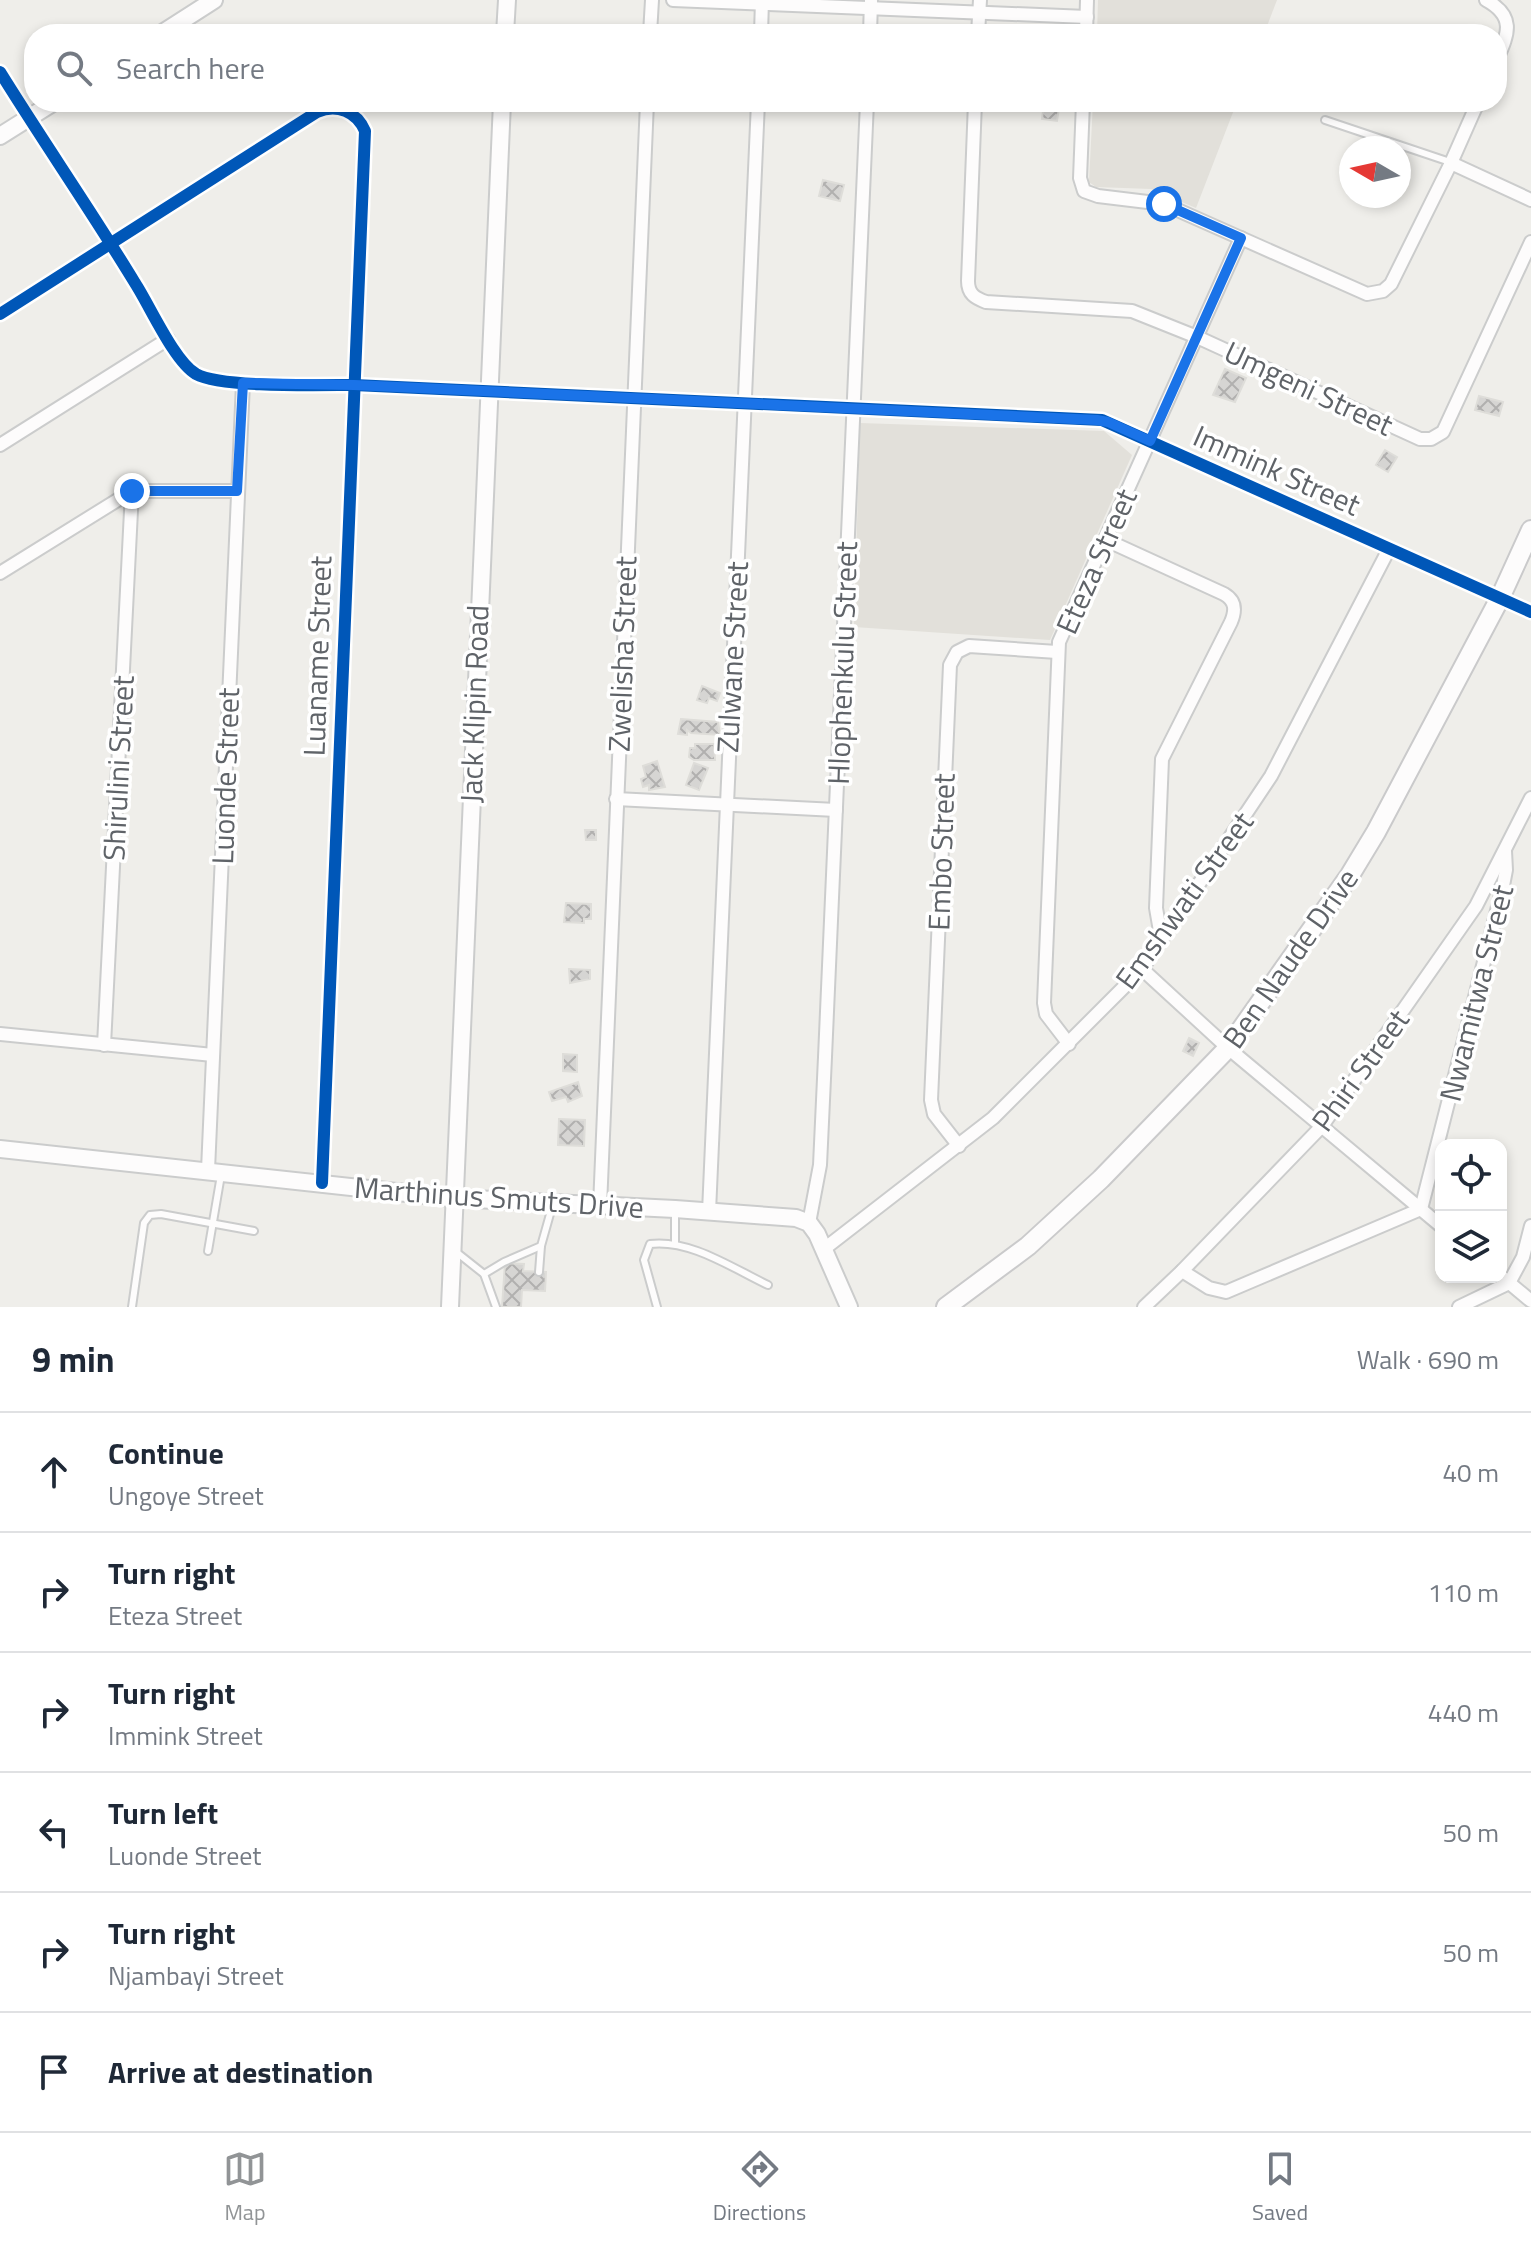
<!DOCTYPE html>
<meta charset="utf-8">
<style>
:root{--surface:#fff;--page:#f6f6f7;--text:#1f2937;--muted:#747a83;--line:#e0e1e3;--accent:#919496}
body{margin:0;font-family:"Titillium Web",sans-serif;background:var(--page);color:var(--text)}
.controls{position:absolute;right:24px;bottom:24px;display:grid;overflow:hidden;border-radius:16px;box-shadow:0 4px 12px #0003}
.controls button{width:72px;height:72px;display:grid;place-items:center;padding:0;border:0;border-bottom:2px solid var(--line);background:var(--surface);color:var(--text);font:40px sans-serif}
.compass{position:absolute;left:1339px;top:136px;width:72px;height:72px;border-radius:50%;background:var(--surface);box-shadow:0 4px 12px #0003;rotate:279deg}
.stop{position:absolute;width:24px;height:24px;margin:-18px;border:6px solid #1a73e8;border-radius:50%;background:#fff}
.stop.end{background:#1a73e8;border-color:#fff;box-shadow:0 2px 8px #0008}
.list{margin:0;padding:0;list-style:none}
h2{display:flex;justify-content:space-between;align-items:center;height:104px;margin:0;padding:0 32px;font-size:34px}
h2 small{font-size:26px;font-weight:400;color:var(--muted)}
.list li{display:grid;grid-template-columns:52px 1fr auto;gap:24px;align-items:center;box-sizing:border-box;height:120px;padding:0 32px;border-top:2px solid var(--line)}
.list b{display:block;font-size:30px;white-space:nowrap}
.list p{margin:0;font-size:26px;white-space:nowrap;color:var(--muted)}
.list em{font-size:26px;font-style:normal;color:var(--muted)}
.icon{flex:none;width:44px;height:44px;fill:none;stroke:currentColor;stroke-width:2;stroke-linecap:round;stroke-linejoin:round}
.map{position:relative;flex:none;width:1531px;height:1307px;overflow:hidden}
.search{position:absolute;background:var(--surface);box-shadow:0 4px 12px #0003;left:24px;right:24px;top:24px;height:88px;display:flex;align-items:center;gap:20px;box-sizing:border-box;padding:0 28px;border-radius:32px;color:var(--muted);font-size:30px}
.sheet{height:824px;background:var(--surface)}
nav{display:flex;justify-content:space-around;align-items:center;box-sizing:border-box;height:112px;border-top:2px solid var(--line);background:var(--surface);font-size:22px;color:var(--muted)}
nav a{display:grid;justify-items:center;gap:4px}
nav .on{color:var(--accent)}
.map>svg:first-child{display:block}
</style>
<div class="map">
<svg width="1531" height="1307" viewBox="0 0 1531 1307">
<defs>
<pattern id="building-cross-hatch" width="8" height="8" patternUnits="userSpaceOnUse" patternTransform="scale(2)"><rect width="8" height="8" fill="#d6d5d3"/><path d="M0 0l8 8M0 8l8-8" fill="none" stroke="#b1b0af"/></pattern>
</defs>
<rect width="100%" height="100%" fill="#efeeea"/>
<g fill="#e2e0da">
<path d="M1098,0H1277L1264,34H1097Z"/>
<path d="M1093,102H1237L1196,208L1151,189L1096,187L1089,182Z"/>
<path d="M860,423L1104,431L1132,455L1050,640L854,627Z"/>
</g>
<g fill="url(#building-cross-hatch)" stroke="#deddd9" stroke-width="2">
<path d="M1044,102H1060L1057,121L1042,119Z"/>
<path d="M823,180L844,185L840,201L819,196Z"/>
<path d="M1225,369L1246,378L1235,402L1213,395Z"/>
<path d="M1479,396L1503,402L1499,416L1475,410Z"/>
<path d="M1385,450L1397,457L1388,472L1376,465Z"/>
<path d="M702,686L720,693L717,701L709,698L707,703L697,700Z"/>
<path d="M681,719L718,722L720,735L691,733L687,730V735L678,734Z"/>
<path d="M695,744H714L715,760H694L689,757L690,748H695Z"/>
<path d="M657,761L665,787L649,790V785L643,787L641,779L646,777L643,766Z"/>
<path d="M694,763L708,768L699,790L686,785Z"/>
<path d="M585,830H596V840H586Z"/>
<path d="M566,903L591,904V919H584V923L564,922Z"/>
<path d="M569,969L590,970V979L570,983Z"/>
<path d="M1189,1038L1199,1043L1193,1056L1183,1051Z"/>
<path d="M563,1054L577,1055V1072L563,1071Z"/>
<path d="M578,1082L582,1096L568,1102L566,1097L552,1101L549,1092Z"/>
<path d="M559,1119L585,1120L584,1146L558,1145Z"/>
<path d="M505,1263L524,1264L523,1271L546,1272L545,1291L522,1290L521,1307H502Z"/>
</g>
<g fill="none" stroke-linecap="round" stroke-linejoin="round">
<g stroke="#cbcccc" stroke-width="10">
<g id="service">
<path d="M1325,120L1450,162"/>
<path d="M675,1211V1243"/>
<path d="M208,1251L221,1175"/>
<path d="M455,1251L484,1274L496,1307"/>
<path d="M539,1272L541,1246"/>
<path d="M484,1274L504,1262L541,1246L552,1207"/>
<path d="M132,1307L144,1223L150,1215L161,1214L254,1231"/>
<path d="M657,1307L644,1260L650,1244C690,1239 732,1268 768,1285"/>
</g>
</g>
<g stroke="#cbcccc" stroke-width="16">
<g id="minor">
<path d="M673,0L1087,17"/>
<path d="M1486,0C1515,16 1509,33 1497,59"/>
<path d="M650,34L652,0"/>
<path d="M761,34L762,0"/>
<path d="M870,34L871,1"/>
<path d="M978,34L980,0"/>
<path d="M1086,34L1087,0"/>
<path d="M0,72C44,143 92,212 135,283C150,306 174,361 196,374C221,388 321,385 354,385L1102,420L1531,612"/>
<path d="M975,102L968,281C968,294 975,298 986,302L1132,311L1197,337L1420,439H1431L1443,432L1531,242"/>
<path d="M1083,102L1080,178L1084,191L1098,196L1164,204L1367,294L1383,291L1391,284L1451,163L1478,102"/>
<path d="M1451,163L1531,200"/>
<path d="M0,314L317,112C337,103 357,112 365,131L322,1183"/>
<path d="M0,445L168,339"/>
<path d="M1106,540L1224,594C1236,601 1236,610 1231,622L1162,759L1156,908L1161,937"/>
<path d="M0,573L132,491H237"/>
<path d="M616,799L836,810"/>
<path d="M1142,969L1228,1048L1441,1226"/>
<path d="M0,1034L213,1055"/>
<path d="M1069,1044L1046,1014L1044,1003L1059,642L1241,238"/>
<path d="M104,1045L132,491"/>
<path d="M959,1146L934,1114L931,1100L950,665L957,652L969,646L1057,652"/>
<path d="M208,1170L243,383"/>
<path d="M600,1206L647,102"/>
<path d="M709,1212L758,102"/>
<path d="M809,1223L820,1165L825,1057L867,102"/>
<path d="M824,1249L993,1118L1142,969L1271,776L1389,549"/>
<path d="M1182,1271L1209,1288L1226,1292L1421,1209L1502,891L1506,870L1505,851"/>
<path d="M1501,1276L1531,1301"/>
<path d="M1144,1307L1182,1271L1322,1126L1476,906L1531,798"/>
<path d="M1459,1307L1509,1283L1523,1257L1531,1226"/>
</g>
</g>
<g stroke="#cbcccc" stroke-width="20">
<g id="tertiary">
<path d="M161,34L214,0"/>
<path d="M505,34L507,0"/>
<path d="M0,136L54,102"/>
<path d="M0,1149L452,1198L675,1209L796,1218L809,1223L817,1234L849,1307"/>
<path d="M450,1307L502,102"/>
</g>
</g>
<g stroke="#cacacb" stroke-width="22">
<path id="secondary" d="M946,1307L1028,1246L1101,1179L1228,1048L1350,875L1376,832L1500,598L1531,530"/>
</g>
<use href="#service" stroke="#fdfcfc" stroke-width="6"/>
<use href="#minor" stroke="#fdfcfc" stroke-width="12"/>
<use href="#tertiary" stroke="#fdfcfc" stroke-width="16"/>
<use href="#secondary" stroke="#fdfcfc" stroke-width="18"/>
<g stroke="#fff" stroke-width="17">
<g id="cycleway">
<path d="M0,72C44,143 92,212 135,283C150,306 174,361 196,374C221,388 321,385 354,385L1102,420L1531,612"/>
<path d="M0,314L317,112C337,103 357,112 365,131L322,1183"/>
</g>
</g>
<use href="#cycleway" stroke="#0057b8" stroke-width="12"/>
</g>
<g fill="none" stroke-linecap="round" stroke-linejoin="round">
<path stroke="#1a73e8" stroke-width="10" d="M132,491H237L243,383L354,385L1097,420L1108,422L1150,441L1241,238L1164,204"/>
</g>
<g text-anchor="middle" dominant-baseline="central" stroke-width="7" stroke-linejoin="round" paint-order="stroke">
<g font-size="30" fill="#5f6368" stroke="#fff">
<text transform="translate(1309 388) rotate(25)">Umgeni Street</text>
<text transform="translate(1277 470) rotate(24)">Immink Street</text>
<text transform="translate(1096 561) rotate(-66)">Eteza Street</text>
<text transform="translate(622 654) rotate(-88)">Zwelisha Street</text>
<text transform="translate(317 656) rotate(-88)">Luaname Street</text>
<text transform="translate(732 657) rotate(-87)">Zulwane Street</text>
<text transform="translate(842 663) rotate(-88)">Hlophenkulu Street</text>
<text transform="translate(474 704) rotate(-88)">Jack Klipin Road</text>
<text transform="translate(118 768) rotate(-87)">Shirulini Street</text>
<text transform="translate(225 776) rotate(-88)">Luonde Street</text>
<text transform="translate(941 852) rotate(-88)">Embo Street</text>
<text transform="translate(1184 900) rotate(-54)">Emshwati Street</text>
<text transform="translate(1290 958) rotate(-55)">Ben Naude Drive</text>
<text transform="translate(1476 993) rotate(-76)">Nwamitwa Street</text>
<text transform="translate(1360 1070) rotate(-54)">Phiri Street</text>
<text transform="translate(499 1197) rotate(4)">Marthinus Smuts Drive</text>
</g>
</g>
</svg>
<div class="controls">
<button><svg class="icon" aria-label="locate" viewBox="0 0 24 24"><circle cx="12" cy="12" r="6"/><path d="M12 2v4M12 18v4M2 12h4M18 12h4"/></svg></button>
<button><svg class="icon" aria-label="layers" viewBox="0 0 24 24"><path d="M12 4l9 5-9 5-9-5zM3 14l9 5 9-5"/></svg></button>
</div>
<svg class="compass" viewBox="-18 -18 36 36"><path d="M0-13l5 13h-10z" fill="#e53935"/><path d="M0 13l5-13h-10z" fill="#747a83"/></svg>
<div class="stop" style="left:1164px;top:204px"></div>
<div class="stop end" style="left:132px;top:491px"></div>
<div class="search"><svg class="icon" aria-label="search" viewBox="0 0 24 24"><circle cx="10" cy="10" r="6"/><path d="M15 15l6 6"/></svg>Search here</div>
</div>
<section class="sheet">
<h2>9 min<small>Walk · 690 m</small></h2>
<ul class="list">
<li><svg class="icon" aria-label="ahead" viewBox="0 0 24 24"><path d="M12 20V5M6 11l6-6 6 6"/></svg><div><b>Continue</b><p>Ungoye Street</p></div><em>40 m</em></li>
<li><svg class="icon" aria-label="right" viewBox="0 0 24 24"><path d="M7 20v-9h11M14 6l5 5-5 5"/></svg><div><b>Turn right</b><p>Eteza Street</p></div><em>110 m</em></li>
<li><svg class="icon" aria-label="right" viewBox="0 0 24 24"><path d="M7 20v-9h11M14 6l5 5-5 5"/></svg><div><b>Turn right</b><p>Immink Street</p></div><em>440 m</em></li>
<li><svg class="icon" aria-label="left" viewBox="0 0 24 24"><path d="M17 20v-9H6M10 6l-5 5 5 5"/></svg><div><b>Turn left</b><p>Luonde Street</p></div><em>50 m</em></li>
<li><svg class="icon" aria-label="right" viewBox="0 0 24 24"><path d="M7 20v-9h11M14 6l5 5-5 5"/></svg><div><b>Turn right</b><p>Njambayi Street</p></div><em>50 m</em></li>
<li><svg class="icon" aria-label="arrive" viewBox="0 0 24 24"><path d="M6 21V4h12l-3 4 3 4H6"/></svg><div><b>Arrive at destination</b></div></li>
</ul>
</section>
<nav>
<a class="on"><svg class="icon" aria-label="map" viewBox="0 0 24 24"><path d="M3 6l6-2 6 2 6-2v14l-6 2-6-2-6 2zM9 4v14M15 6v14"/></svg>Map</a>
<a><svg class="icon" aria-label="directions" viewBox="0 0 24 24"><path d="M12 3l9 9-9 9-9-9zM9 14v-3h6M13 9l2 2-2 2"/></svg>Directions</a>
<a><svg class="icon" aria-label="saved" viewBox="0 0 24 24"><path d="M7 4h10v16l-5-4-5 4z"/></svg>Saved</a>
</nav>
